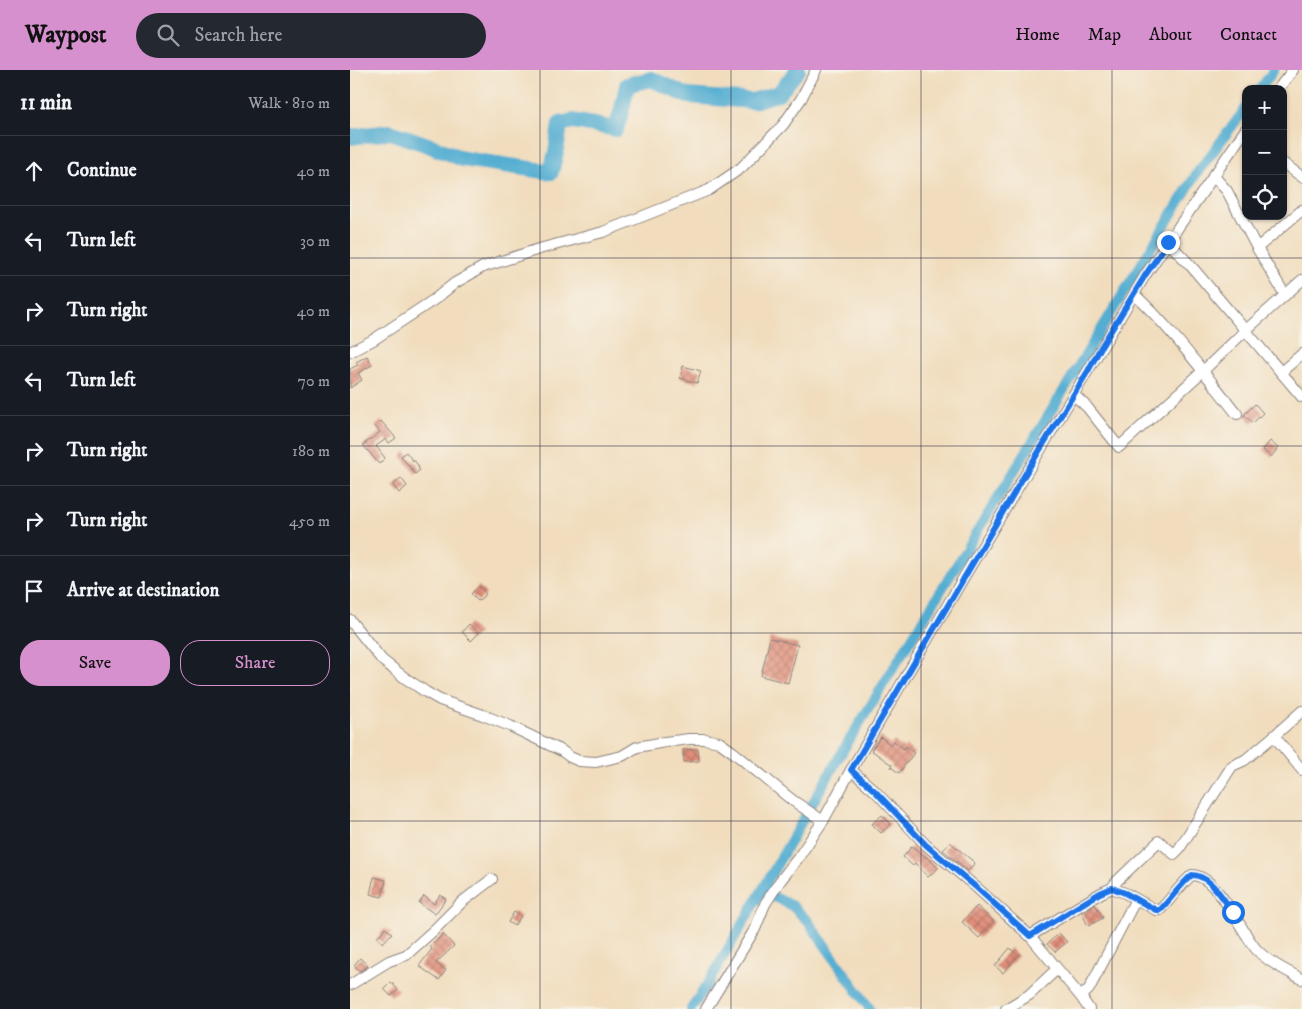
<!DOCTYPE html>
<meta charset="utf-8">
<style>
:root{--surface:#171b24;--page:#242831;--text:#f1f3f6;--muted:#9ea1a6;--line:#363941;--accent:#d690ce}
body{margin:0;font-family:"IM FELL DW Pica",serif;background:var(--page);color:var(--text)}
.controls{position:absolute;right:15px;top:15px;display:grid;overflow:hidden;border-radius:10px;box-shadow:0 1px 4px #0004}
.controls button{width:45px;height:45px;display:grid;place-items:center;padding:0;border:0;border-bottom:1px solid var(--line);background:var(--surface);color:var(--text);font:25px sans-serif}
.stop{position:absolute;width:15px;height:15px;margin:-11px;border:4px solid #1a73e8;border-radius:50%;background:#fff}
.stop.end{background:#1a73e8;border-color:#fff;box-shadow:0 1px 5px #0008}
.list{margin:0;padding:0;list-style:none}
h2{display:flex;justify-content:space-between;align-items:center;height:65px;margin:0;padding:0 20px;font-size:21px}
h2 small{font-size:16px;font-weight:400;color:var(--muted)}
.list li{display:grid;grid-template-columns:32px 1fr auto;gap:15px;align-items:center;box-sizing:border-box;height:70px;padding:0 20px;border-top:1px solid var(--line)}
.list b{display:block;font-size:19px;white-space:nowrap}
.list em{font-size:16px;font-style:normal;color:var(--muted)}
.actions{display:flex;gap:10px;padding:15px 20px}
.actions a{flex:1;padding:11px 0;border:1px solid var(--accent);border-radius:20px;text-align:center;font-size:18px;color:var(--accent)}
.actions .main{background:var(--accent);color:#111}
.icon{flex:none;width:28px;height:28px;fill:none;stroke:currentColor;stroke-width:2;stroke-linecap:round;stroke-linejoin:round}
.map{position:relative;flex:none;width:952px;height:939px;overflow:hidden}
header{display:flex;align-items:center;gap:30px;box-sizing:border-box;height:70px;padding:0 25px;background:var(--accent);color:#111}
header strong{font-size:24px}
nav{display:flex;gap:28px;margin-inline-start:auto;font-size:18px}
.search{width:350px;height:45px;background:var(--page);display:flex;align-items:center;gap:12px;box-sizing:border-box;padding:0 18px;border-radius:28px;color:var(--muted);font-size:19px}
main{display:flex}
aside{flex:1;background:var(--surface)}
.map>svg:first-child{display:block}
</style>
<header>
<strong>Waypost</strong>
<div class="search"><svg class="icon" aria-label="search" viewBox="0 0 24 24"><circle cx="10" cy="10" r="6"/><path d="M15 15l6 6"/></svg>Search here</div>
<nav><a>Home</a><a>Map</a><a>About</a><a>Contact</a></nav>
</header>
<main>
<aside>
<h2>11 min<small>Walk · 810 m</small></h2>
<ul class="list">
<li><svg class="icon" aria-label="ahead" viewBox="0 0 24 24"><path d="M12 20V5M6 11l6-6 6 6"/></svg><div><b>Continue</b></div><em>40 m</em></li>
<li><svg class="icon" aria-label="left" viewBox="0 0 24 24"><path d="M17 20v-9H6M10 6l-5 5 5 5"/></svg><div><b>Turn left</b></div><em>30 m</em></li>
<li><svg class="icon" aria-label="right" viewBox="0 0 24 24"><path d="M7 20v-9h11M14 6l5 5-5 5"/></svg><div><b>Turn right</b></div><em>40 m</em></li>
<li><svg class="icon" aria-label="left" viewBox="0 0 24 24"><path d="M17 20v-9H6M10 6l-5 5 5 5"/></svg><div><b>Turn left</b></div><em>70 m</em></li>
<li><svg class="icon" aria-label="right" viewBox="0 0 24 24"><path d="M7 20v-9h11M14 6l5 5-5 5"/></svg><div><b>Turn right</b></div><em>180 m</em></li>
<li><svg class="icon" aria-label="right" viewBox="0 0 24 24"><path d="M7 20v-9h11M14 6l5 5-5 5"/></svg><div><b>Turn right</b></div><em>450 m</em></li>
<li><svg class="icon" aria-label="arrive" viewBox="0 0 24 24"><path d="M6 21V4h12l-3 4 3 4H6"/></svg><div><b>Arrive at destination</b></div></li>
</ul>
<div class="actions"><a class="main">Save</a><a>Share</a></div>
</aside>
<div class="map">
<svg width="952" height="939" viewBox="0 0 952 939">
<defs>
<pattern id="building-cross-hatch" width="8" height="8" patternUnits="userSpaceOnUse" patternTransform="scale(1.25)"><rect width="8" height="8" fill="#e28e79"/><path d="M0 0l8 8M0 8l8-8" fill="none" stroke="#b77464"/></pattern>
</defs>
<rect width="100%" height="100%" fill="#f7f3e8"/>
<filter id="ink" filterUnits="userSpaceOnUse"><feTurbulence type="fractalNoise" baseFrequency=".02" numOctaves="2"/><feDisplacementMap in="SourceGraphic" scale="10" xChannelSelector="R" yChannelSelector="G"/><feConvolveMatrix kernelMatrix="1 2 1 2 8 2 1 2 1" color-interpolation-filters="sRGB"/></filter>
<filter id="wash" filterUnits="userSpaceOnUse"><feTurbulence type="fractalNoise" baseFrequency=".0096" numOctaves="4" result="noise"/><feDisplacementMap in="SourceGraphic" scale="20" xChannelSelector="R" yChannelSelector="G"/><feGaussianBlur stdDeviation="1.12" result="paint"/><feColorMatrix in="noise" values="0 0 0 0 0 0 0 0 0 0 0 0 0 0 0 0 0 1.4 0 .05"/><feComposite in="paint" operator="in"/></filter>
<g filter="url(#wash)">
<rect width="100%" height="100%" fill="#f1ddbd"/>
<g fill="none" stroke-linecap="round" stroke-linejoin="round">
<g stroke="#54aed2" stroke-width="10">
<path d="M910,19L924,0"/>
<path d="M415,822L442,836L457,850L520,939"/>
<path d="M341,939L360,910L495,677L847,103L896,38"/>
</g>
<path stroke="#54aed2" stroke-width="16" d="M0,67L40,62L81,76L113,89L201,102L206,82L210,54L223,51L266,59L272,39L277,15L301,9L338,26L403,31L429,23L448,0"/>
</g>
<g id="blocks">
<g fill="url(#building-cross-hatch)">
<path d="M17,286L22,295L8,303L12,310L0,318V299L8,295L6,292Z"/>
<path d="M333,296L351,301L347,313L330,308Z"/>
<path d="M905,334L913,343L903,353L894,345Z"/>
<path d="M31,351L46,368L39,373L36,369L26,376L35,388L29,394L13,375L30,362L25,356Z"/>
<path d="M920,371L928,378L921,387L913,380Z"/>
<path d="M56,382L63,391L64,390L69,397L68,398L70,400L65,404L51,386Z"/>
<path d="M51,408L57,416L49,423L43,415Z"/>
<path d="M129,516L136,524L128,531L121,524Z"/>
<path d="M119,554L129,563L121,571L112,562Z"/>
<path d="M420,568L448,575L438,613L411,606Z"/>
<path d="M531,667L541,675L544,671L554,679L556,676L564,683L549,703L541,697L542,695L521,680Z"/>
<path d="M348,679L349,691L334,692L333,680Z"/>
<path d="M532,745L541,754L531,763L522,754Z"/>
<path d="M600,772L625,793L618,801L593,780Z"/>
<path d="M562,776L581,791L588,798L578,807L565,793L563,796L553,787Z"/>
<path d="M24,807L36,810L32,827L20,824Z"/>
<path d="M90,825L96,829L85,844L69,833L74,826L84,834Z"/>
<path d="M745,834L753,848L738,856L732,843Z"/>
<path d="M627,836L644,852L629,868L612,852Z"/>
<path d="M164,842L171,846L164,856L158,852Z"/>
<path d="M35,858L42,863L33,873L27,868Z"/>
<path d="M709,863L717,872L705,882L697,874Z"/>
<path d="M93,864L104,876L86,893L96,900L89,910L69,896L82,879L80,877Z"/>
<path d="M660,878L668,886L653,903L645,896Z"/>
<path d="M10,888L18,896L10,901L4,895Z"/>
<path d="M41,912L48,920L41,926L34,919Z"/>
</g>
</g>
</g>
<g filter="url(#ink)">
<use href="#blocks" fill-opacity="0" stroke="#8a807c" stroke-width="1"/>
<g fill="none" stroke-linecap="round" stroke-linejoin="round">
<g stroke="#8a807c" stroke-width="12">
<g id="minor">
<path d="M928,19L943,0"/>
<path d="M933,93L952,107"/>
<path d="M863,105L877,121L907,178L935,225"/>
<path d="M818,172L841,196L952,327"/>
<path d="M907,178L952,140"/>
<path d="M784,224C822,259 854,303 887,344"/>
<path d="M0,282L23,270L85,229L105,213L133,197L189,179L253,162L359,120L391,98L433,55L451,29L466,0"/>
<path d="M931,302L952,284"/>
<path d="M724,325L737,337L769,377L853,301L896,260L952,210"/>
<path d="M0,550L32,590L55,608L76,622L90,630L133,645L160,656L212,681L220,687L229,691L246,692L272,686L287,677L315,672L339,669H355L369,672L383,682L442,730L473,751"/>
<path d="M924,666L952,641"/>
<path d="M501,700L525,721L576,775L627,818L680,866L731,927L739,939"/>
<path d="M762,818L767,811L809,771L824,784L829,779L882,696L895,690L924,666L952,700"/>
<path d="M680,866L751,823L762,818L775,823L806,840H810C821,829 830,815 842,805C867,805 891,861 906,879C918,892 937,901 952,909"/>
<path d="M0,915L39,891L56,885L84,860L112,832L142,809"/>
<path d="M731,927L739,919L786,829"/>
<path d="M356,939L405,859L415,834L430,811L448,788L473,751L501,700L614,507L796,204L896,59"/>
<path d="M656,939L679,925L707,899"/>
</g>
</g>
<use href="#minor" stroke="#fff" stroke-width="10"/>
</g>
</g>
<g fill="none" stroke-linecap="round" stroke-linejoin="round" filter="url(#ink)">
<path stroke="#1a73e8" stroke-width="6" d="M818,172L796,204L751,277L738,301L674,406L501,700L525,721L576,775L627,818L680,866L750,823L762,818L775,823L806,840H810C821,829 830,815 842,805C860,805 873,829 883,842"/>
</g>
<path fill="none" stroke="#22223b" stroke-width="1" stroke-opacity="0.55" d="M190,0V939M381,0V939M571,0V939M762,0V939M0,188H952M0,376H952M0,563H952M0,751H952"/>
</svg>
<div class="controls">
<button>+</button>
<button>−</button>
<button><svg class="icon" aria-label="locate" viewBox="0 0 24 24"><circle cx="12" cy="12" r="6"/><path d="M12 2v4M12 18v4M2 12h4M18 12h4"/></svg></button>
</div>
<div class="stop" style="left:883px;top:842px"></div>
<div class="stop end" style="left:818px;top:172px"></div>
</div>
</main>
